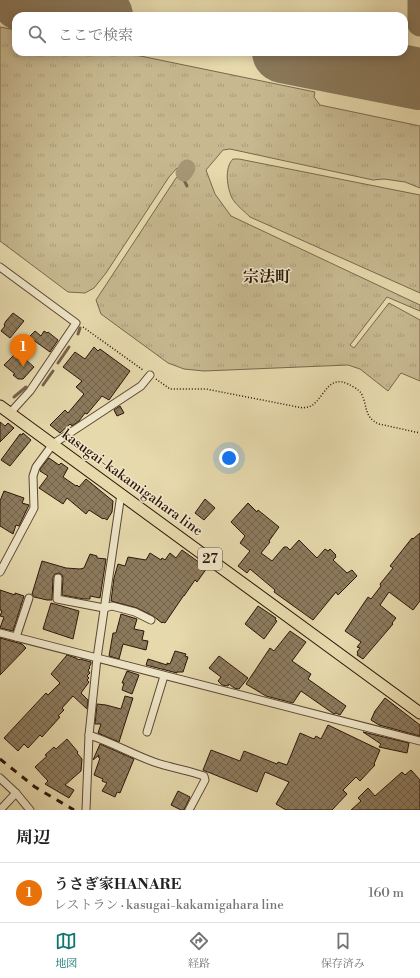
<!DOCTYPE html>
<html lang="ja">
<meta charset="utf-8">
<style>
:root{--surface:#fff;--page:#f6f6f6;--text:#222;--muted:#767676;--line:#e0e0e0;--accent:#0f766e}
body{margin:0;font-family:"Libre Bodoni","Noto Serif JP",serif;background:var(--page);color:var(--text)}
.you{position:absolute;left:229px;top:458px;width:14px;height:14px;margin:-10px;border:3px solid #fff;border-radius:50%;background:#1a73e8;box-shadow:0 0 0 6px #1a73e833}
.badge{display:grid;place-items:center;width:26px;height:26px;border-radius:50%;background:var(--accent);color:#fff;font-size:13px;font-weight:700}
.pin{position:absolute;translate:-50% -33px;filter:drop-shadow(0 1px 2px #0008)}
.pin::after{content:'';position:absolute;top:21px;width:14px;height:12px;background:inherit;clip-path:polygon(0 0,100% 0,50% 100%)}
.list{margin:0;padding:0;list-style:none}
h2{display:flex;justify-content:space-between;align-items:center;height:52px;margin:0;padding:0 16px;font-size:17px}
h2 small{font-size:13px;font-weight:400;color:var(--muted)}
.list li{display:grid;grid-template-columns:26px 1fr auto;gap:12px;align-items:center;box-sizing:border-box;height:60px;padding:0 16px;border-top:1px solid var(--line)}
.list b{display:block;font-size:15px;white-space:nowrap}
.list p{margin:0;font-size:13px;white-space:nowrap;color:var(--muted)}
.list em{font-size:13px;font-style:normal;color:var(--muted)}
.icon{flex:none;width:22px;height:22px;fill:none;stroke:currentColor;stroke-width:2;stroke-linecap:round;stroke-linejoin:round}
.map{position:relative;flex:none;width:420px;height:810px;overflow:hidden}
.search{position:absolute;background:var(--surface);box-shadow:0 2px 10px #0003;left:12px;right:12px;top:12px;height:44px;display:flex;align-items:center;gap:10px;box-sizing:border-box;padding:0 14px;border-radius:12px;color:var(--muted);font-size:15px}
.sheet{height:112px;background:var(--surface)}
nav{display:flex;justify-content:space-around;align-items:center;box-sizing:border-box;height:56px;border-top:1px solid var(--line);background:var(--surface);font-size:11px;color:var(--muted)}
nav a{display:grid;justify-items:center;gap:2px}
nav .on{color:var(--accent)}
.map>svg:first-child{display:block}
</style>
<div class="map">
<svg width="420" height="810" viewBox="0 0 420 810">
<defs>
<pattern id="grass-tufts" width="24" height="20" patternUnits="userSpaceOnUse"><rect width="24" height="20" fill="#c7b890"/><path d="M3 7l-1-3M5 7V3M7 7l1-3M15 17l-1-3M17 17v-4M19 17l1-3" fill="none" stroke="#ab9d7b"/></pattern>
<pattern id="building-cross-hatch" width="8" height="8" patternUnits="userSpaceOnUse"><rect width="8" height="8" fill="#8d7b5e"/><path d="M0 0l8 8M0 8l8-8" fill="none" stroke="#74644c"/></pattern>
</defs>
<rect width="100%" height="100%" fill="#e6d9ac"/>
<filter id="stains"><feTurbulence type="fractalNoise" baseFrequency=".005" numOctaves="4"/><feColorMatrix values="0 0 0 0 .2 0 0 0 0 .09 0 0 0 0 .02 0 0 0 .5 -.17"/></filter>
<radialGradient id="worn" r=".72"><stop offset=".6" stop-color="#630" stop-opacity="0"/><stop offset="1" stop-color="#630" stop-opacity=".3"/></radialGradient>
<g fill="url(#grass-tufts)" stroke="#7a674c">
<path d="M0,27L16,30V52H121L315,92L314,97L320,105L420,126V188L405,182L384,179L373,180L230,149L223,150L206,170L215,194L231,216L420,305V311L387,297L350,345L354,348L389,303L420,320V381L401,373L388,391L360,369L348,365L204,371L184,369L168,363L101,314L96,300L176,178L181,173L177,168L169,177L106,273L94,288L85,293L68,292L0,241Z"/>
<path d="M233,159H239L420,195V293L250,217C244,211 236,205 232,198C227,187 224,168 233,159Z"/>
</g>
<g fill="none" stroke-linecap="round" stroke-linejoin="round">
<g stroke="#76634a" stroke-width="3">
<path d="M184,173V180L187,186"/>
<path d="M78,334L80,328"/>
<path d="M58,363L69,347"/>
<path d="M43,385L53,371"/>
<path d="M14,397L26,387"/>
</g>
<path stroke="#a79775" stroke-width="17" d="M184,173L187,168"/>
<path stroke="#8a785a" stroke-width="25" d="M420,0V24"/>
<g stroke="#8a785a" stroke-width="62">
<path d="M22,0L102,16"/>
<path d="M283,52L420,79"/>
</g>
</g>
<g fill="url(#building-cross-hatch)" stroke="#2d1609">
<path d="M13,313L24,321L10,338L1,331L5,326L4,325L6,321Z"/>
<path d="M35,331L41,336L44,331L47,333L48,332L58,340L50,352L29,337Z"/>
<path d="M94,347L98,351L100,349L130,371L109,400L102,396L87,414L85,413L79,421L72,426L70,424L60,433L50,425L65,410L68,413L84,394L76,387L82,381L63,367L75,352L85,359Z"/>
<path d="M20,349L28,355L25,359L34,367L23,379H18L13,375L15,374L4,365Z"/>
<path d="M120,406L124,413L117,416L114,410Z"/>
<path d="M0,422L5,426L8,423L14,428L0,442Z"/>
<path d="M23,433L31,440L10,466L1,460L20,434L22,435Z"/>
<path d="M49,458L59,465L61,463L68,468L63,477L76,486L77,485L79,487L86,479L113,501L112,512L107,520L104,518L103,519L89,510L86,514L67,498L63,504L39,488L48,476L40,471V469Z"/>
<path d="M4,491L24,498L22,503L29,505L19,526L16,525L13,534L0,526V501Z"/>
<path d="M205,499L215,508L204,520L195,513Z"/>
<path d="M248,503L257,512L258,510L279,527L269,541L270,542L261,553L272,561L284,547H287L290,550L299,540L317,558L325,549L328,551L330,549L336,555H335L336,557L333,560L347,573L352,570L357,576L338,595L336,592L313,620L274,592L275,590L250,569L247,573L238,566L250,551L240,543L245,536L231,522Z"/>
<path d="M420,533V601L413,610L389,592L380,605L396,618L392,623L393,624L363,659L357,655L358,653L357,652L360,648L357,647L361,642L345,631L368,597L371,599L381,586L380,584L393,568L390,566L412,538L413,539Z"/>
<path d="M182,550L207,568L197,582L195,580L184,596V595L165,623L163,622L162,623L153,616L137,608L111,601L114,578L118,564L125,566L128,557L146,560L150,553L161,560L162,558L165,560L170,553L176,558Z"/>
<path d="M90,554L97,556V558L106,559L100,598L90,596V599H84L62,595L63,578L62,575L59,573L55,574L53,577L52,600H47L34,597L32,594L42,561L66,568L80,569L84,568Z"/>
<path d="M0,590L15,595V593L24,596L13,631L0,628L4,617L0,616L2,611L0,610Z"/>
<path d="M51,603L79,611L73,639L43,629Z"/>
<path d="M258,606L276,618L275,620L277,621L264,639L245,624Z"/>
<path d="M121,614L137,619L134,629L144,631L142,640L148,641L146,650L123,644L119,659L109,656L113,633H116Z"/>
<path d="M290,631L306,642L292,661L311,674L308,679L346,706L340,715L336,713L334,714L301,691L293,703L266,696L246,684L270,648L274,651Z"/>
<path d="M0,638L22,644L26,648L0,675Z"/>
<path d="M175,651L186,654L185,656L188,657L183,672H177V673L146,665L148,659L167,665V663L170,664Z"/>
<path d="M67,655L76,658L79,660L80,659L91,662V664L89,667L90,668L88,670L90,673L87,676L89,678L87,680L89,682L81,693L88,700L87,709L73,696L62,708L64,710L58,716L60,717L42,737L40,735L28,748L24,744L18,751L4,738L46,693L48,695L60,683L51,674Z"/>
<path d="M219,656L248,678L239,689L234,688L229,684L228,686L222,685L218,681L221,677L209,668Z"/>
<path d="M127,671L139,675L132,694L122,690L124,683H122Z"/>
<path d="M125,696L133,698L119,742L98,733L101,724H95L97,704L106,705L121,709Z"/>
<path d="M385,698L420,725V736L379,725L371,720L375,711Z"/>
<path d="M328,725L380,750L374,764L375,765L360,781L356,777L343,790L347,794L332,810H286L276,804L289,782L265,772L257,792L203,770L211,750L240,761L244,751L277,764L278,762L287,765L300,733L314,739L316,736L321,739Z"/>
<path d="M363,732L409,743L407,753L379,747L381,744Z"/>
<path d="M67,739L78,752L77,753L82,759L81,771L65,785L74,790L69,798L45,784L48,781L35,767L47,756L45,755L54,747L56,749Z"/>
<path d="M100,744L134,759L120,793L117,792L115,797L102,791L107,783L102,781L103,779L94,775L100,758L98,757L99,755L93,760Z"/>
<path d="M411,770L420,780V810H351L361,801L358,798L368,788L375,796L402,772L405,775Z"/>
<path d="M178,791L190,797L184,810H181L171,805Z"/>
</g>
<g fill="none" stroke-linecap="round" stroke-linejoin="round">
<g stroke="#5b4732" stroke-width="9">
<g id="minor">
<path d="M0,267L76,323L30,391L10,413"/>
<path d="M0,572L34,508L33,476L36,467L53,444L141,386L150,375"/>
<path d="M58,578L57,599L104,608L112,606L135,612L151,620"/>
<path d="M0,633L420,741"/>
<path d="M16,637L29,598"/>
<path d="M147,732L164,676"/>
<path d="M89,735C111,742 132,754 154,762C171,768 188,770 204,776L205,780L189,810"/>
<path d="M0,778L16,793L30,810"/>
<path d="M0,810L16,793"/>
<path d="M86,810L89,735L97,658L121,494"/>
</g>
</g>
<g stroke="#2d1609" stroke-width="13">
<path id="primary" d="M0,406L420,713"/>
</g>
<g stroke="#2d1609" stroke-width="1.5" stroke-dasharray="1 2" stroke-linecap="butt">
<path d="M83,327L143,370"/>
<path d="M156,379L170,389H206L303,408C307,407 311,407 314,404C325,394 330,375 348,384C352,386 358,389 361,393C368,405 363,417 379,424L420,433"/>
</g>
<use href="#minor" stroke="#efe6c9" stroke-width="7"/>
<use href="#primary" stroke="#e6d9ac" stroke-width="11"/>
<path stroke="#2d1609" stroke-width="3" stroke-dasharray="7 7" stroke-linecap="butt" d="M0,759L35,787L74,810"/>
</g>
<g text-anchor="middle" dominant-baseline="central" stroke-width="3" stroke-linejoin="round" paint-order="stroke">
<rect fill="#efe6c9" stroke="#675443" stroke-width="1" x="198" y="548" width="24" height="22" rx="3"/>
<g font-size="13" font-weight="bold" fill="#2d1609">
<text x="210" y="559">27</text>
</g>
<g font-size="14" fill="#2d1609" stroke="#efe6c9">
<text transform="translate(132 483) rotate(36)">kasugai-kakamigahara line</text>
</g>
<g font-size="16" font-weight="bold" fill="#2d1609" stroke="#efe6c9">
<text x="267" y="277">宗法町</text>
</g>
</g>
<rect width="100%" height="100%" filter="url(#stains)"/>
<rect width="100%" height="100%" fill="url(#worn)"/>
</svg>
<div class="you"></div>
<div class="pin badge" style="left:23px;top:367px;background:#e8710a">1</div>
<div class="search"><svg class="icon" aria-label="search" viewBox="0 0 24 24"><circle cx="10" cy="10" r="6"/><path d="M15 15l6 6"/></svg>ここで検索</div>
</div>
<section class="sheet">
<h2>周辺<small></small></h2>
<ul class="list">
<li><span class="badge" style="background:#e8710a">1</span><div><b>うさぎ家HANARE</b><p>レストラン · kasugai-kakamigahara line</p></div><em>160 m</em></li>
</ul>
</section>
<nav>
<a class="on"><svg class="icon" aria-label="map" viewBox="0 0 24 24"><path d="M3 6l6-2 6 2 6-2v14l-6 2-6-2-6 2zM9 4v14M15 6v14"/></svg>地図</a>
<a><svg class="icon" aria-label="directions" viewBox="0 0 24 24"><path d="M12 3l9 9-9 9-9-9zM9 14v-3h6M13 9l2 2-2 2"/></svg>経路</a>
<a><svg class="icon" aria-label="saved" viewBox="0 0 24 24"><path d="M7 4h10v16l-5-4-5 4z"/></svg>保存済み</a>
</nav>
